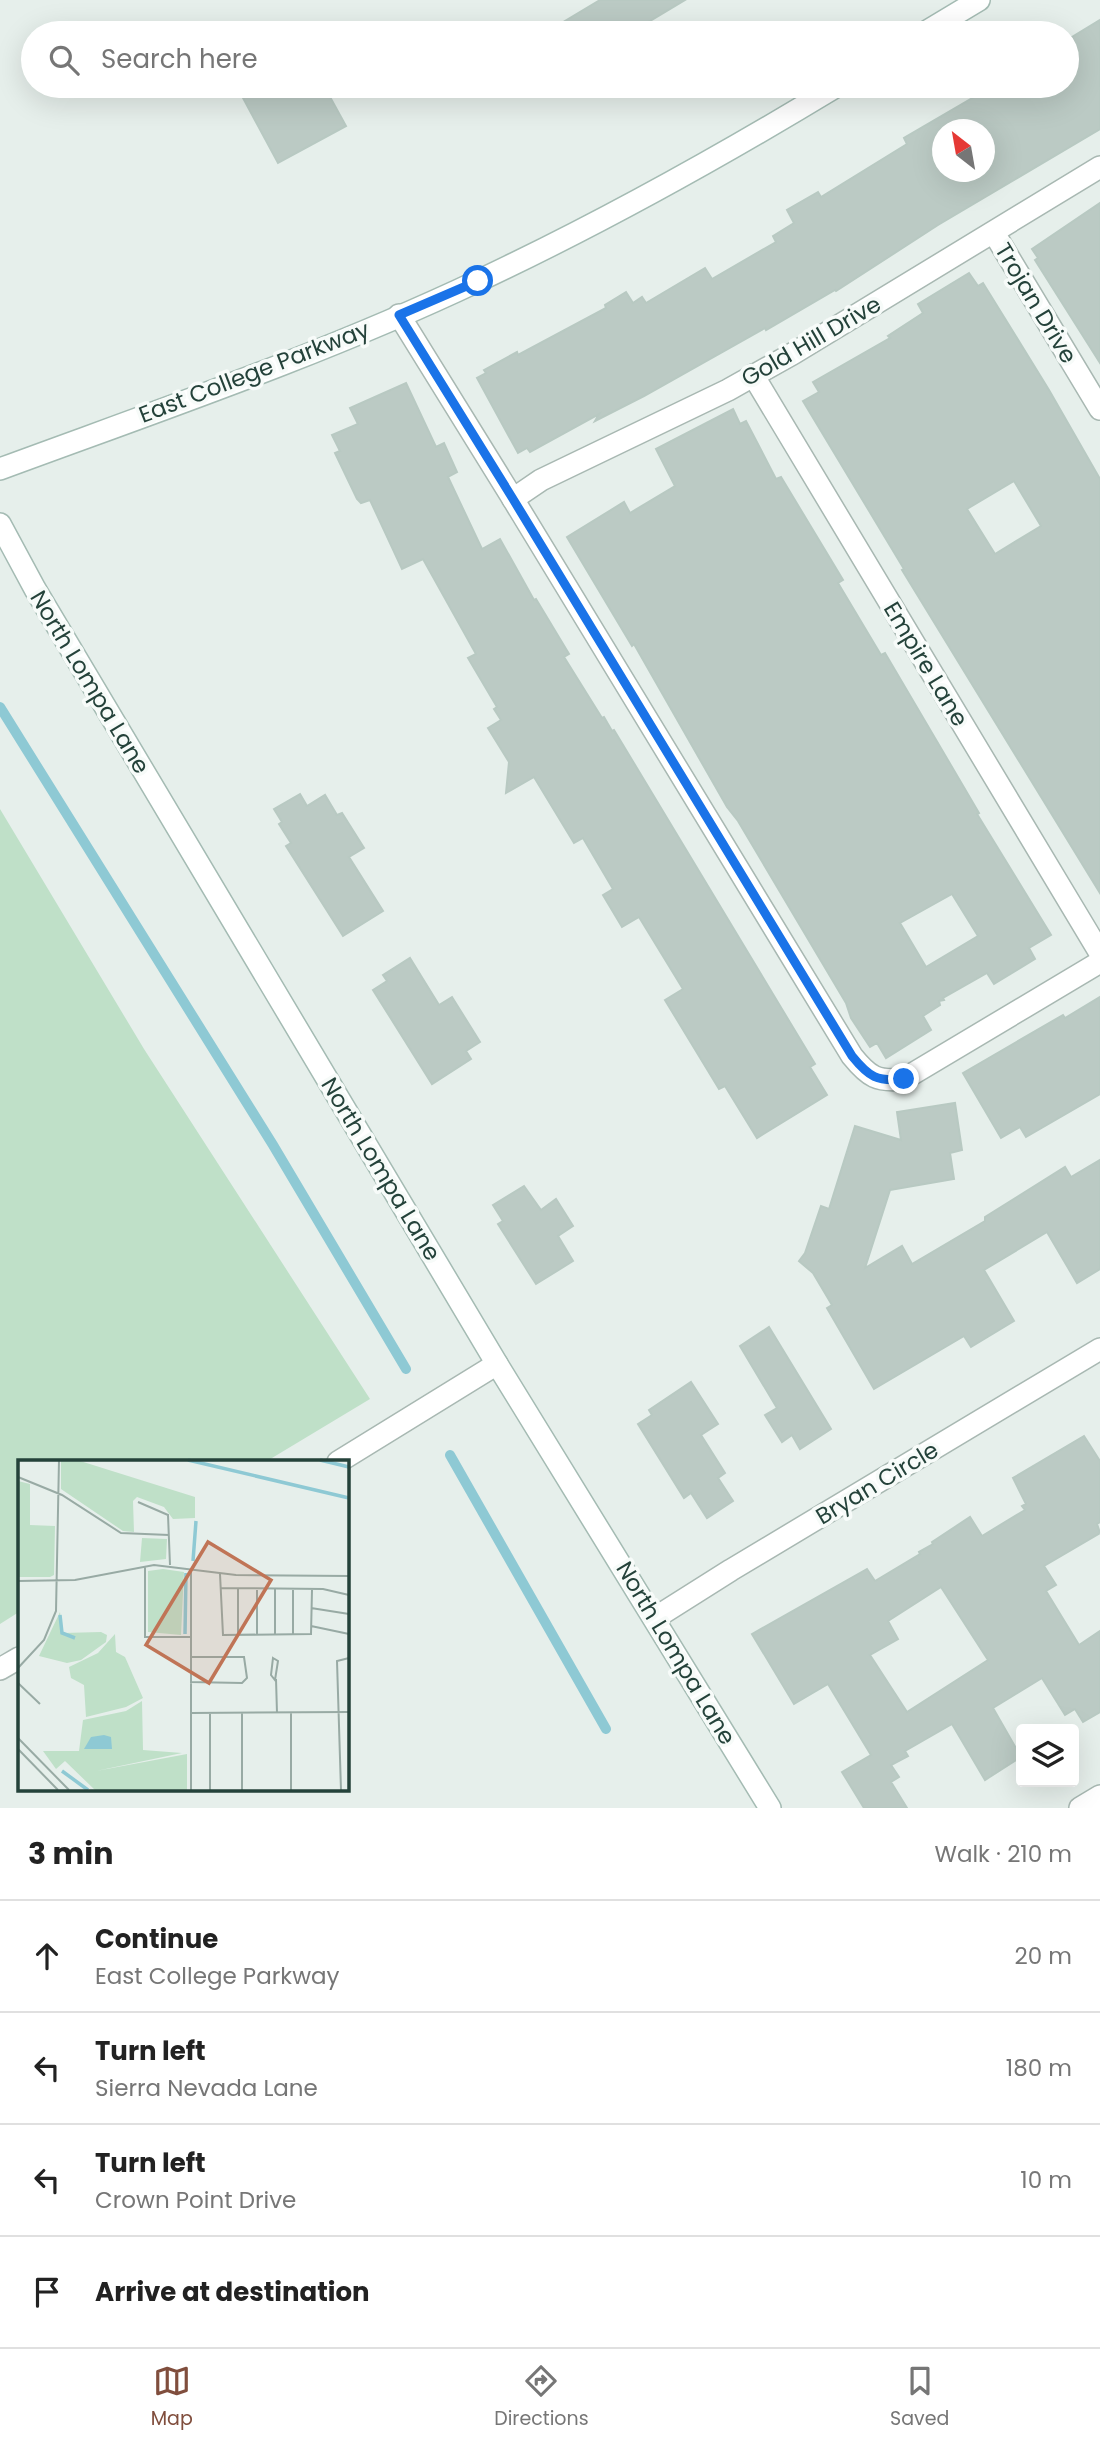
<!DOCTYPE html>
<meta charset="utf-8">
<style>
:root{--surface:#fff;--page:#f6f6f6;--text:#222;--muted:#767676;--line:#e0e0e0;--accent:#804e3d}
body{margin:0;font-family:Poppins,sans-serif;background:var(--page);color:var(--text)}
.controls{position:absolute;right:21px;bottom:21px;display:grid;overflow:hidden;border-radius:7px;box-shadow:0 7px 28px #0002}
.controls button{width:63px;height:63px;display:grid;place-items:center;padding:0;border:0;border-bottom:2px solid var(--line);background:var(--surface);color:var(--text);font:35px sans-serif}
.compass{position:absolute;left:932px;top:119px;width:63px;height:63px;border-radius:50%;background:var(--surface);box-shadow:0 7px 28px #0002;rotate:329deg}
.stop{position:absolute;width:21px;height:21px;margin:-16px;border:5px solid #1a73e8;border-radius:50%;background:#fff}
.stop.end{background:#1a73e8;border-color:#fff;box-shadow:0 2px 7px #0008}
.list{margin:0;padding:0;list-style:none}
h2{display:flex;justify-content:space-between;align-items:center;height:91px;margin:0;padding:0 28px;font-size:30px}
h2 small{font-size:23px;font-weight:400;color:var(--muted)}
.list li{display:grid;grid-template-columns:46px 1fr auto;gap:21px;align-items:center;box-sizing:border-box;height:112px;padding:0 28px;border-top:2px solid var(--line)}
.list b{display:block;font-size:26px;white-space:nowrap}
.list p{margin:0;font-size:23px;white-space:nowrap;color:var(--muted)}
.list em{font-size:23px;font-style:normal;color:var(--muted)}
.icon{flex:none;width:38px;height:38px;fill:none;stroke:currentColor;stroke-width:2;stroke-linecap:round;stroke-linejoin:round}
.map{position:relative;flex:none;width:1100px;height:1808px;overflow:hidden}
.search{position:absolute;background:var(--surface);box-shadow:0 7px 28px #0002;left:21px;right:21px;top:21px;height:77px;display:flex;align-items:center;gap:18px;box-sizing:border-box;padding:0 24px;border-radius:38px;color:var(--muted);font-size:26px}
.sheet{height:539px;background:var(--surface)}
nav{display:flex;justify-content:space-around;align-items:center;box-sizing:border-box;height:98px;border-top:2px solid var(--line);background:var(--surface);font-size:19px;color:var(--muted)}
nav a{display:grid;justify-items:center;gap:4px}
nav .on{color:var(--accent)}
.map>svg:first-child{display:block}
</style>
<div class="map">
<svg width="1100" height="1808" viewBox="0 0 1100 1808">
<rect width="100%" height="100%" fill="#e6efeb"/>
<path fill="#bfe0c8" d="M0,809L144,1049L370,1399L267,1461L19,1462V1612L0,1624Z"/>
<g fill="none" stroke-linecap="round" stroke-linejoin="round">
<g stroke="#8ec9d4" stroke-width="10">
<path d="M0,707L273,1145L406,1369"/>
<path d="M450,1455L606,1729"/>
</g>
</g>
<g fill="#bbcac4" stroke="#b8c9c2" stroke-width="2" fill-rule="evenodd">
<path d="M600,0H685L630,33H545Z"/>
<path d="M1100,20V129L938,225L836,291L835,290L766,330L765,328L644,396L595,421L599,414L530,452L527,448L518,453L477,378L486,373L484,370L517,352L518,355L606,308L605,305L626,292L633,303L642,297L646,303L705,268L712,279L776,242L773,236L794,223L787,210L818,192L821,197L907,144L904,138L993,86H1067V40ZM942,130H984V172H942Z"/>
<path d="M265,86H324L346,126L278,163L243,98Z"/>
<path d="M1100,203V363L1035,260L1038,258L1032,249Z"/>
<path d="M969,273L978,286L983,283L1049,390L1100,479V893L902,570L904,569L803,401L819,392L813,382L890,338L888,336L923,313L918,304ZM1014,481L1041,526L995,554L967,509Z"/>
<path d="M406,383L436,447L444,443L457,472L448,477L482,549L500,539L534,600L536,599L569,654L564,657L602,718L604,717L612,731L614,730L815,1064L810,1067L827,1095L757,1138L725,1086L719,1089L665,1000L683,989L639,917L622,927L603,895L613,889L583,838L574,843L534,777L506,793L509,762L488,728L501,720L494,709L497,707L468,658L476,654L423,559L402,569L370,500L361,503L357,499L335,453L340,451L332,435L358,424L350,408Z"/>
<path d="M733,409L740,424L746,421L776,479L781,477L843,580L838,583L881,655L885,653L979,813L977,814L1051,935L1029,948L1035,959L994,984L987,973L943,998L944,1000L939,1001L940,1005L923,1016L931,1030L886,1058L877,1043L870,1047L851,1018L846,1003L738,821L727,807L634,644L632,646L567,537L624,502L630,513L675,486L656,449ZM952,894L978,936L926,967L900,923Z"/>
<path d="M300,794L307,806L325,795L337,815L342,813L364,848L349,857L383,911L343,936L286,846L291,843L279,824L282,822L274,809Z"/>
<path d="M410,958L439,1005L452,997L480,1042L466,1051L471,1059L432,1084L373,990L387,981L383,975Z"/>
<path d="M1100,997V1094L1026,1137L1020,1127L1001,1138L963,1073L1063,1015L1065,1018Z"/>
<path d="M955,1103L962,1150L950,1153L954,1179L890,1190L865,1268L902,1246L912,1264L985,1221V1217L1065,1167L1071,1177L1100,1160V1269L1077,1283L1047,1232L984,1270L1014,1321L971,1347L964,1336L874,1389L827,1308L832,1305L813,1273L799,1261L805,1253L821,1206L829,1209L855,1126L901,1140L897,1112Z"/>
<path d="M524,1186L541,1210L556,1199L573,1226L558,1236L573,1261L536,1284L498,1224L503,1221L493,1205Z"/>
<path d="M769,1327L831,1429L800,1449L792,1435L782,1442L765,1415L777,1408L740,1346Z"/>
<path d="M691,1382L718,1424L701,1435L725,1473L718,1478L733,1501L707,1518L691,1493L684,1498L638,1424L652,1415L649,1410Z"/>
<path d="M1084,1436L1100,1461V1522L1097,1524L1100,1533L1044,1566L1056,1585L1046,1591L1079,1645L1100,1631V1712L1083,1722L1075,1709L1065,1715L1042,1678L993,1708L1021,1757L985,1780L952,1724L905,1751L908,1756L891,1765L899,1777L891,1782L907,1808H864L842,1772L871,1755L828,1684L794,1704L752,1634L867,1569L875,1581L920,1554L919,1552L933,1544L932,1542L970,1517L982,1536L1025,1510L1022,1506L1026,1504L1013,1478ZM941,1587L988,1660L907,1712L870,1655L898,1639L888,1621Z"/>
</g>
<g fill="none" stroke-linecap="round" stroke-linejoin="round">
<g stroke="#a8b8b2" stroke-width="24">
<g id="street">
<path d="M994,233L1100,409"/>
<path d="M399,315L513,499L852,1056C869,1077 877,1082 904,1079L1100,962"/>
<path d="M753,375L1100,953"/>
<path d="M513,499L541,480L728,390L794,353L1100,167"/>
<path d="M338,1462L497,1364"/>
<path d="M655,1618L731,1570L1100,1349"/>
<path d="M0,1669L19,1658"/>
<path d="M1080,1808L1100,1796"/>
</g>
</g>
<g stroke="#a4bbb3" stroke-width="24">
<g id="secondary">
<path d="M924,33L979,0"/>
<path d="M0,469C160,410 324,354 478,281C599,224 723,155 837,86"/>
<path d="M0,524L35,589L497,1364L770,1808"/>
</g>
</g>
<use href="#street" stroke="#fff" stroke-width="21"/>
<use href="#secondary" stroke="#fff" stroke-width="21"/>
</g>
<g fill="none" stroke-linecap="round" stroke-linejoin="round">
<path stroke="#1a73e8" stroke-width="9" d="M478,281L399,315L513,499L852,1056C869,1077 877,1082 904,1079"/>
</g>
<g text-anchor="middle" dominant-baseline="central" stroke-width="7" stroke-linejoin="round" paint-order="stroke">
<g font-size="23" fill="#24423a" stroke="#f7fbf9">
<text transform="translate(1036 303) rotate(59)">Trojan Drive</text>
<text transform="translate(811 341) rotate(-30)">Gold Hill Drive</text>
<text transform="translate(254 372) rotate(-21)">East College Parkway</text>
<text transform="translate(926 664) rotate(59)">Empire Lane</text>
<text transform="translate(90 682) rotate(59)">North Lompa Lane</text>
<text transform="translate(381 1169) rotate(59)">North Lompa Lane</text>
<text transform="translate(877 1483) rotate(-31)">Bryan Circle</text>
<text transform="translate(676 1653) rotate(59)">North Lompa Lane</text>
</g>
</g>
<g transform="translate(18 1460)">
<rect width="331" height="331" fill="#e6efeb"/>
<path d="M43,0H59L177,37V58L155,59L146,47L119,37L115,41L116,72L105,71L43,29ZM0,21L12,24V65L37,66L36,115L32,117H0ZM124,78L149,79L148,99L122,102ZM145,109L166,112L163,175L130,172V111ZM42,152L45,173L83,172L89,175L88,182L63,200L49,203L21,196ZM97,174L98,192L107,197L125,238L108,247L68,257L66,225L53,218L51,207L80,193ZM124,241L125,290L164,293L78,311L169,294V330H77L47,301L38,309L25,291H61L65,260L108,251Z" fill="#bfe0c8"/>
<path d="M86,275L93,277L94,289H66L73,277Z" fill="#8ec9d4"/>
<path fill="none" stroke="#8ec9d4" stroke-width="3.5" d="M170,0L331,38M302,0L331,7M175,101L178,61M42,155L44,173L57,178M167,174L168,113M44,311L70,330"/>
<path fill="none" stroke="#98aaa4" stroke-width="2" d="M0,17L44,35L103,73L151,75M120,42L150,55L152,105M127,106V177H172M173,109V330M202,114L205,175L293,174L294,130M0,121L57,120L136,105L218,115L331,116M202,128L305,129L331,135M220,129V175M257,129V175M239,130V175M275,130V175M293,148L331,154M293,166L331,174M172,197H226L229,218L224,223L172,222M255,198L260,201L257,220L253,215ZM0,208L26,180L38,151L41,0M258,219L259,253M0,223L22,244M173,253L331,252M192,253V330M0,278L51,330M0,289L40,330M224,330V253M273,330V253M323,330L319,201L331,198"/>
<path fill="#c07456" fill-opacity="0.15" stroke="#c07456" stroke-width="3.5" d="M190,82L253,120L191,223L128,185Z"/>
<rect width="331" height="331" fill="none" stroke="#24423a" stroke-width="3.5"/>
</g>
</svg>
<div class="controls">
<button><svg class="icon" aria-label="layers" viewBox="0 0 24 24"><path d="M12 4l9 5-9 5-9-5zM3 14l9 5 9-5"/></svg></button>
</div>
<svg class="compass" viewBox="-18 -18 36 36"><path d="M0-13l5 13h-10z" fill="#e53935"/><path d="M0 13l5-13h-10z" fill="#767676"/></svg>
<div class="stop" style="left:478px;top:281px"></div>
<div class="stop end" style="left:904px;top:1079px"></div>
<div class="search"><svg class="icon" aria-label="search" viewBox="0 0 24 24"><circle cx="10" cy="10" r="6"/><path d="M15 15l6 6"/></svg>Search here</div>
</div>
<section class="sheet">
<h2>3 min<small>Walk · 210 m</small></h2>
<ul class="list">
<li><svg class="icon" aria-label="ahead" viewBox="0 0 24 24"><path d="M12 20V5M6 11l6-6 6 6"/></svg><div><b>Continue</b><p>East College Parkway</p></div><em>20 m</em></li>
<li><svg class="icon" aria-label="left" viewBox="0 0 24 24"><path d="M17 20v-9H6M10 6l-5 5 5 5"/></svg><div><b>Turn left</b><p>Sierra Nevada Lane</p></div><em>180 m</em></li>
<li><svg class="icon" aria-label="left" viewBox="0 0 24 24"><path d="M17 20v-9H6M10 6l-5 5 5 5"/></svg><div><b>Turn left</b><p>Crown Point Drive</p></div><em>10 m</em></li>
<li><svg class="icon" aria-label="arrive" viewBox="0 0 24 24"><path d="M6 21V4h12l-3 4 3 4H6"/></svg><div><b>Arrive at destination</b></div></li>
</ul>
</section>
<nav>
<a class="on"><svg class="icon" aria-label="map" viewBox="0 0 24 24"><path d="M3 6l6-2 6 2 6-2v14l-6 2-6-2-6 2zM9 4v14M15 6v14"/></svg>Map</a>
<a><svg class="icon" aria-label="directions" viewBox="0 0 24 24"><path d="M12 3l9 9-9 9-9-9zM9 14v-3h6M13 9l2 2-2 2"/></svg>Directions</a>
<a><svg class="icon" aria-label="saved" viewBox="0 0 24 24"><path d="M7 4h10v16l-5-4-5 4z"/></svg>Saved</a>
</nav>
